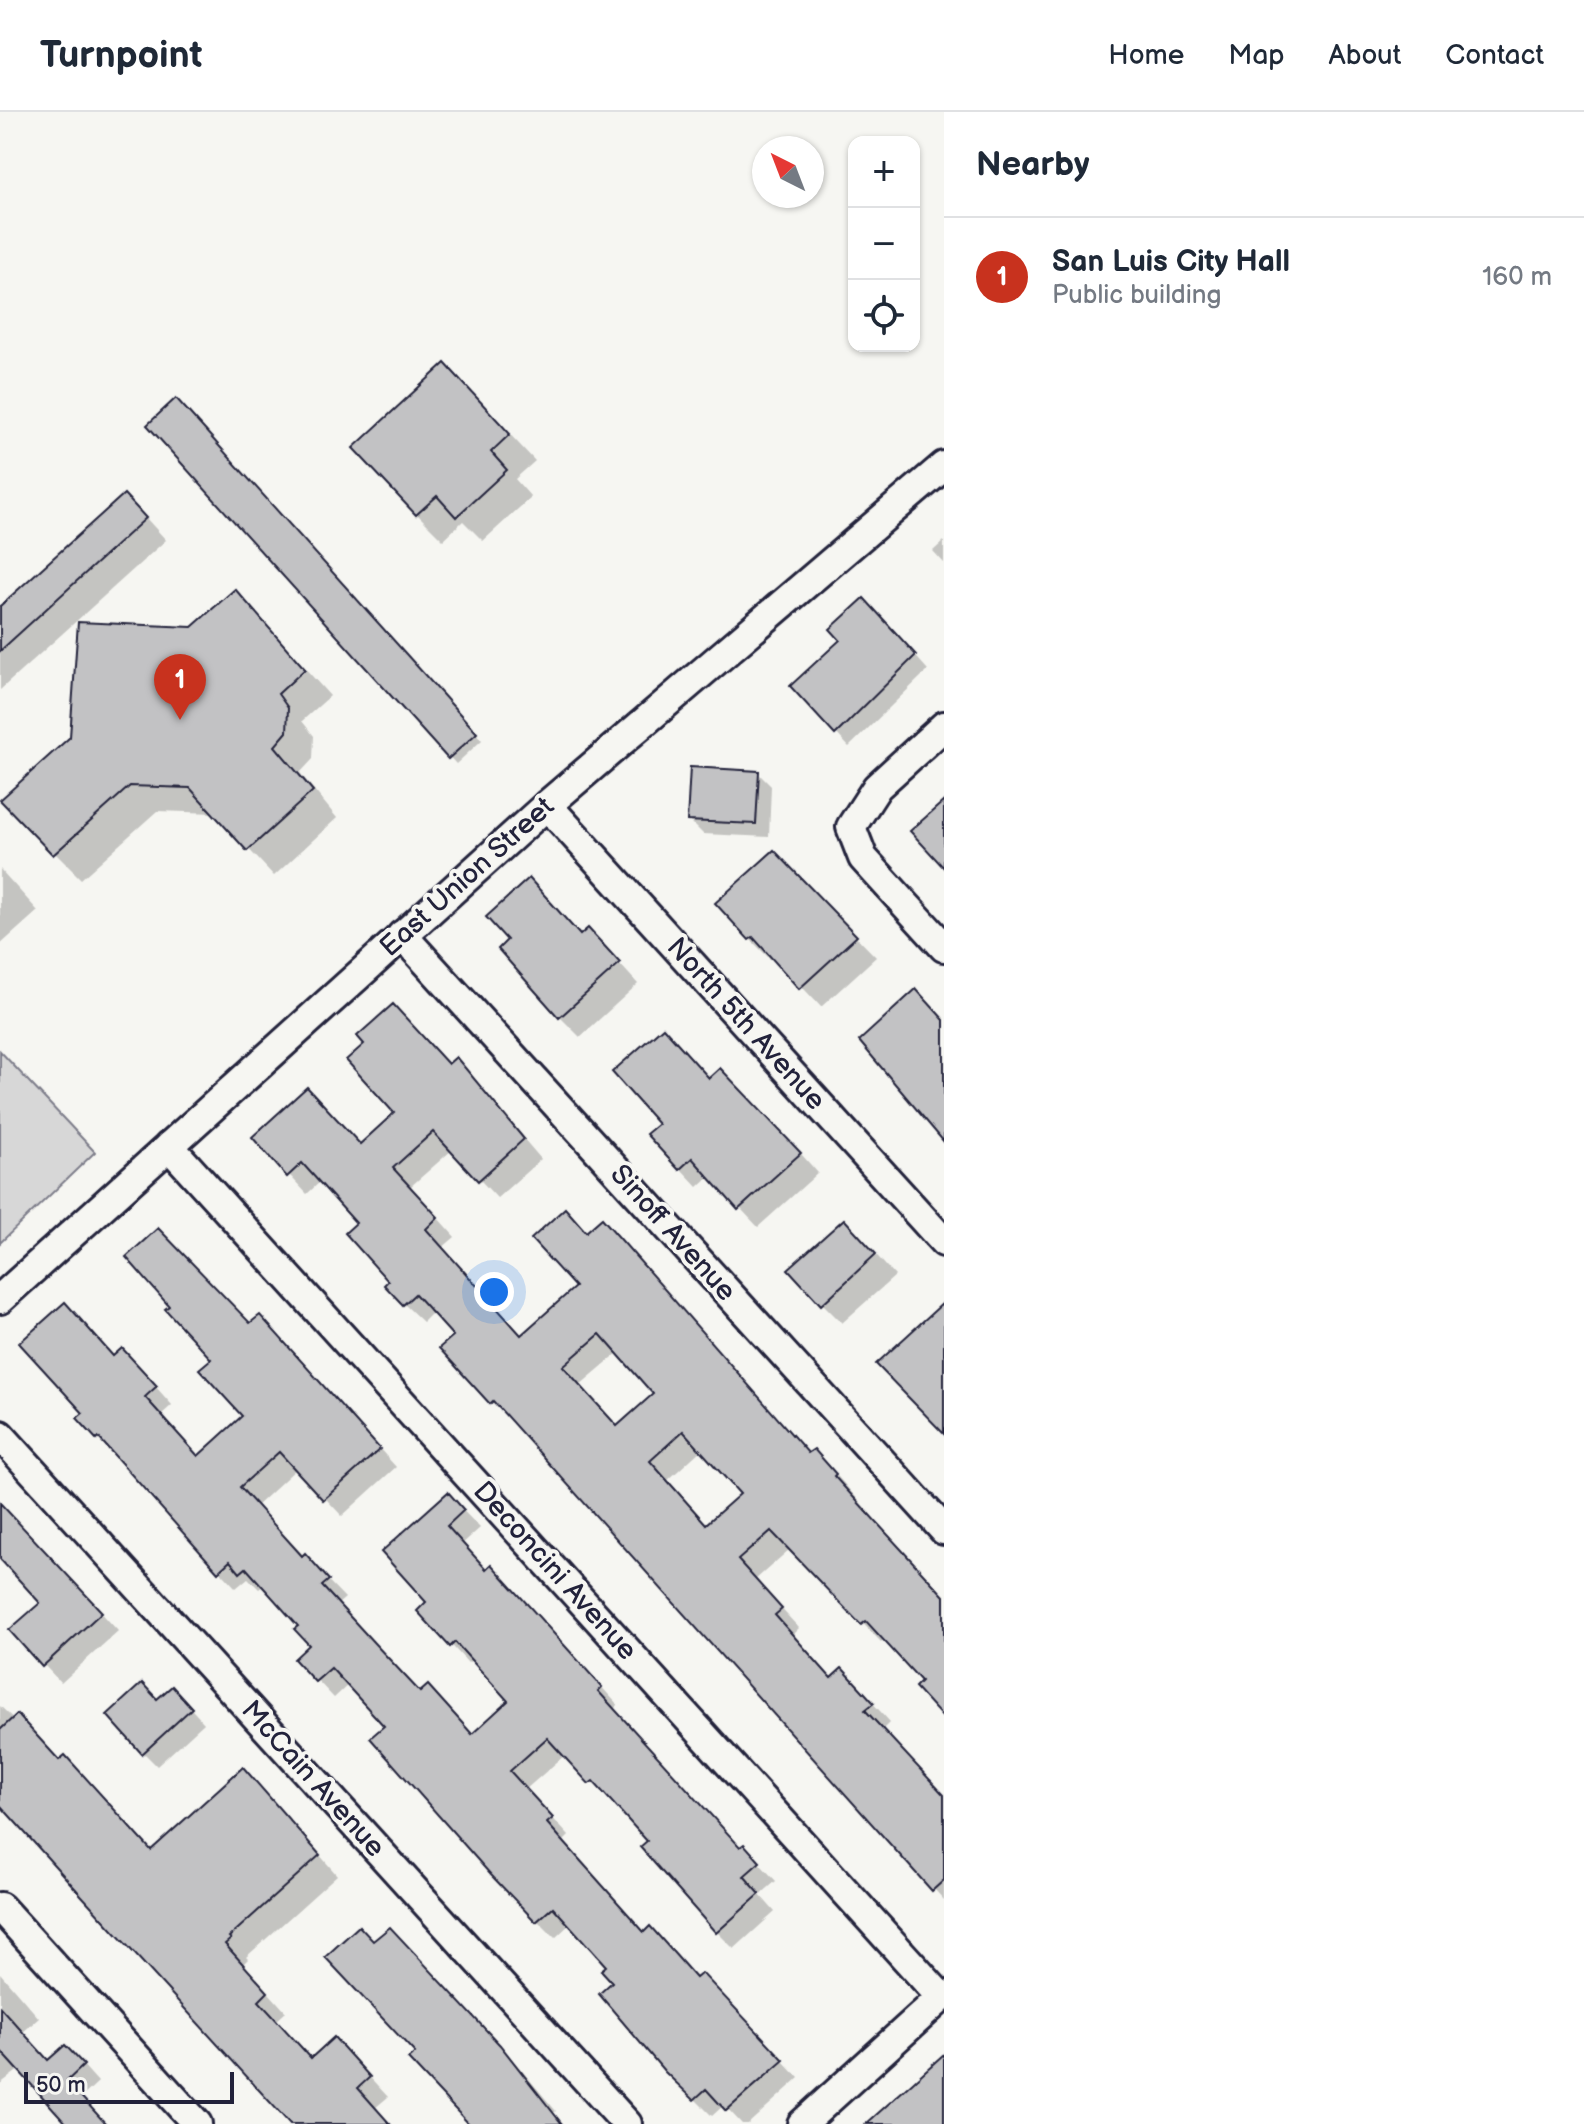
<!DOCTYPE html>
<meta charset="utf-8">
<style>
:root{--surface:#fff;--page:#f2f2f3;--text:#1f2937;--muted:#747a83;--line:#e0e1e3;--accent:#c8321e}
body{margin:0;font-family:"Balsamiq Sans",sans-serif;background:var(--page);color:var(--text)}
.controls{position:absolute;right:24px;top:24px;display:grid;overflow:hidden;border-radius:16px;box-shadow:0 2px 6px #0004}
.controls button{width:72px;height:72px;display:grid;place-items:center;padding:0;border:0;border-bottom:2px solid var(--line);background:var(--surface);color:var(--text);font:40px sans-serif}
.compass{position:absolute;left:752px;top:24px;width:72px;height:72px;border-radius:50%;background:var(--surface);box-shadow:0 2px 6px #0004;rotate:318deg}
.scale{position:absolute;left:24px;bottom:20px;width:210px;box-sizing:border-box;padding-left:8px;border:4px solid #22223b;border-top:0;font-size:22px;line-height:28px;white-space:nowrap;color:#22223b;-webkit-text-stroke:6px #f6f6f2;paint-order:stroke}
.you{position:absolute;left:494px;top:1180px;width:28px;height:28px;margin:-20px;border:6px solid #fff;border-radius:50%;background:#1a73e8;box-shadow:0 0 0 12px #1a73e833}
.badge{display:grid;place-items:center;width:52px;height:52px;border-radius:50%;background:var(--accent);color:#fff;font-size:26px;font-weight:700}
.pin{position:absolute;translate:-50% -66px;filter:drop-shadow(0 2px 4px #0008)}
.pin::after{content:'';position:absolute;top:42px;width:28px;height:24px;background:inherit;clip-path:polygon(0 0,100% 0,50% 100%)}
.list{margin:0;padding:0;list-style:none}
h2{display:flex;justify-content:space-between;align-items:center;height:104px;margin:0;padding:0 32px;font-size:34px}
h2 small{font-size:26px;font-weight:400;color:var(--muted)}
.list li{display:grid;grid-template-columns:52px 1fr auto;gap:24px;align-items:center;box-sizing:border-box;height:120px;padding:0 32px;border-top:2px solid var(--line)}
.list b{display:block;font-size:30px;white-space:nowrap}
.list p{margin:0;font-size:26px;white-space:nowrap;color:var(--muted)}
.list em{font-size:26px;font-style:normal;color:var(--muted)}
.icon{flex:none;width:44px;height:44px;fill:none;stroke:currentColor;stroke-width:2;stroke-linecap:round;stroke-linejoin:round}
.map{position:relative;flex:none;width:944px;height:2012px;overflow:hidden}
header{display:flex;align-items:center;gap:48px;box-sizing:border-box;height:112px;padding:0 40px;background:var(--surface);border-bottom:2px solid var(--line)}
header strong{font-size:38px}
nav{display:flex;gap:44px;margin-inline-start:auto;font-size:28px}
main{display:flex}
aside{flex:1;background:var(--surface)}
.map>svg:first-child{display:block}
</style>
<header>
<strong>Turnpoint</strong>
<nav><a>Home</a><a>Map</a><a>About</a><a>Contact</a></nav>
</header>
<main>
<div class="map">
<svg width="944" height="2012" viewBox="0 0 944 2012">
<rect width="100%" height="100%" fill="#f6f6f2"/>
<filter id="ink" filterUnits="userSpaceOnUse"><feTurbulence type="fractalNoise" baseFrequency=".0125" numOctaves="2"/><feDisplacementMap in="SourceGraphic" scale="16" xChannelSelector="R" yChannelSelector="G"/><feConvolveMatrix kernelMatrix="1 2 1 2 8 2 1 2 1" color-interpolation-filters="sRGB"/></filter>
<g filter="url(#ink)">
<path fill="#d7d7d7" stroke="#7c7c89" stroke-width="2" d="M0,939L95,1040L0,1131Z"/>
<g fill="#0003" fill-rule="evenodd">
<path d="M470,280L535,349L515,367L531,385L483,429L463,409L443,428L417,402Z"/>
<path d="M182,295L482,628L456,652L150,313Z"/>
<path d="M145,405L166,428L0,578V497Z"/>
<path d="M944,429V451L933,439Z"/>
<path d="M878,502L928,558L849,635L792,574Z"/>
<path d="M260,506L330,584L302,609L314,624L313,647L300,661L337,706L274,764L215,701L157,699L81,767L55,741L193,517Z"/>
<path d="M758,661L771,674L769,725L703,722L689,708Z"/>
<path d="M774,741L876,845L821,895L773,844L770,847L750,827Z"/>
<path d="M0,757L38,799L0,833Z"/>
<path d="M581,825L608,839L638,872L580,925L560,905Z"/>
<path d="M456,948L541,1047L497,1086L452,1038L410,1075L455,1125L442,1136L522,1225L577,1175L587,1122L620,1127L809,1343L832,1358L944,1486V1604L924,1570L885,1526L881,1530L790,1437L755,1468L799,1516L792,1523L832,1568L860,1577L890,1610L882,1618L944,1685V1788L512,1307L442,1236L456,1224L434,1199L423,1210L404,1192L359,1112L321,1069L307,1082L254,1025L361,1034ZM619,1240L656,1282L618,1316L580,1273ZM702,1337L742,1382L707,1414L667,1369Z"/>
<path d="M649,1023L786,1025L818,1061L758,1115L710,1064L698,1075Z"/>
<path d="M864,1129L895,1164L842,1211L822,1191Z"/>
<path d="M250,1214L277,1223L396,1355L342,1404L297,1356L256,1394L345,1486L338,1492L421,1583L473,1624L511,1589L473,1547L468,1551L420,1499L429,1490L448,1383L480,1416L462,1432L486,1459L508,1472L618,1593L614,1597L741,1737L744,1735L776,1769L760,1783L775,1800L734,1837L717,1820L650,1729L565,1643L526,1677L569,1724L563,1730L644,1822L697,1868L719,1881L799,1966L748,2012H742L724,1993L712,2004L695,1987L614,1871L609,1854L570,1812L555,1826L538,1809L460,1727L386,1614L349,1572L334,1586L297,1547L312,1534L301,1514L264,1473L259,1477L248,1466L236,1476L80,1307L114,1246L139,1256L172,1293L161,1303L199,1346L245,1304Z"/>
<path d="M0,1390L118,1519L61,1571L44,1553L42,1491L3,1447L0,1450Z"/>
<path d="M157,1589L185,1590L204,1611L157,1654L143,1640Z"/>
<path d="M0,1594L152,1740L243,1658L262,1676L337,1763L246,1845L248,1847L243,1852L286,1900L276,1909L312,1948L353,1947L388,1985L375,1996L389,2012H294L0,1691Z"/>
<path d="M374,1831L407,1834L517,1953L556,1999L552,2002L561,2012H471L418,1941Z"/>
<path d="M0,1861L39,1906L22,1921L49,1950L81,1951L98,1970L81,1986L105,2012H65L68,2010L20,1957L0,1972Z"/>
</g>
<g fill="#c2c2c4" stroke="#22223b" stroke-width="2" fill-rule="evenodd">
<path d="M445,251L510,322L491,340L507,358L456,405L437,384L416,403L353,336Z"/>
<path d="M176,286L477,621L448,647L147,313Z"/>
<path d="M124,382L146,406L0,539V494Z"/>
<path d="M235,477L305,557L278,582L288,596L287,620L275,634L313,679L247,739L190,676L130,674L53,743L0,688L70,625L78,510L192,515Z"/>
<path d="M864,486L916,543L835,623L790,574L840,528L830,517Z"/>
<path d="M690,655L759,659L756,712L687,709Z"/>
<path d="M944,689V756L910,719Z"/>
<path d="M774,738L857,824L799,877L753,825L749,828L715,791Z"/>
<path d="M529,766L580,823L588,816L620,851L559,906L498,837L507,828L486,805Z"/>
<path d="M916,877L944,908V1030L859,929Z"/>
<path d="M393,892L448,952L456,945L524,1027L478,1069L433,1020L393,1056L438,1105L426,1117L521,1223L575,1175L531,1127L565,1096L586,1120L602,1106L808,1341L814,1337L836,1362L834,1364L944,1484V1607L915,1575L921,1569L866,1509L861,1513L771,1419L738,1448L782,1497L775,1503L831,1566L842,1556L874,1591L865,1598L944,1683V1768L932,1779L493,1289L490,1292L439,1236L453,1224L415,1182L403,1193L384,1173L388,1169L345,1121L356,1111L302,1051L287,1065L252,1025L307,975L360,1032L394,1001L346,948L364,932L357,924ZM600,1222L653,1282L617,1314L563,1254ZM683,1319L740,1382L706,1412L650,1349Z"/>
<path d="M663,915L709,966L720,956L801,1041L738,1098L692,1046L679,1058L646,1022L658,1012L612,960Z"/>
<path d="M844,1107L876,1142L821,1193L788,1157Z"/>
<path d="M158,1116L250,1211L260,1203L380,1337L323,1388L279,1340L240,1375L302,1444L305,1441L329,1468L322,1474L375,1532L420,1580L428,1573L472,1622L508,1589L455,1530L450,1535L417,1499L426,1490L381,1440L448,1380L464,1398L447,1414L486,1457L491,1452L602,1575L598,1579L740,1735L744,1732L760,1750L744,1764L760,1782L716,1821L640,1735L647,1729L593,1669L589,1672L547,1626L510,1659L553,1706L547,1711L644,1820L650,1814L696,1866L702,1861L784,1948L726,1999L706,1977L694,1988L665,1960L599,1882L612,1870L601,1858L606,1854L553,1795L536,1810L491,1763L370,1626L384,1614L331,1556L315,1570L294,1547L309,1533L294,1517L298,1514L246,1456L240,1461L230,1449L218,1460L99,1326L97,1328L77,1306L83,1301L19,1231L65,1190L113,1244L122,1236L157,1274L145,1285L198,1344L242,1304L199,1257L211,1247L165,1197L169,1194L126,1145Z"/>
<path d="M944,1190V1322L876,1252Z"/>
<path d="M0,1391L102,1500L42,1555L9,1518L40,1491L0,1447Z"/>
<path d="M142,1571L157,1587L172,1574L192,1596L142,1642L107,1603Z"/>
<path d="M17,1602L59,1648L65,1643L151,1738L243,1655L320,1743L229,1825L231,1827L225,1832L268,1880L259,1889L311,1946L334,1925L370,1965L358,1976L390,2012H290L82,1784L0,1693V1618Z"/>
<path d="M359,1814L373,1829L390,1815L500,1933L562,2012H469L408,1947L415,1941L325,1845Z"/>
<path d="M0,1895L48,1948L65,1933L84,1953L67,1969L106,2012H67L0,1938Z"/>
<path d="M944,1942V2012H866Z"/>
</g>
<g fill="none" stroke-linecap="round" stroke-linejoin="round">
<g stroke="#22223b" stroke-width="34">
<g id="minor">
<path d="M944,614L877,675L851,715L863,746L944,835"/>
<path d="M547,693L944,1130"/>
<path d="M402,823L944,1418"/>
<path d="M169,1034L941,1885"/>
<path d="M0,1187L547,693L944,354"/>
<path d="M0,1323L627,2012"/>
<path d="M0,1795L197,2012"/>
<path d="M802,2012L944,1883"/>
</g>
</g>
<use href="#minor" stroke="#f6f6f2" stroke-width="28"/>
</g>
</g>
<g text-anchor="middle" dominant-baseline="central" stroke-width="8" stroke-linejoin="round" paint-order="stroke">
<g font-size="28" fill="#22223b" stroke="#f6f6f2">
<text transform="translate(467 765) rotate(-42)">East Union Street</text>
<text transform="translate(746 912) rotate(48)">North 5th Avenue</text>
<text transform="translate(673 1121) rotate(48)">Sinoff Avenue</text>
<text transform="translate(555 1459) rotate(48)">Deconcini Avenue</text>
<text transform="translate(313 1667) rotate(48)">McCain Avenue</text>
</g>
</g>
</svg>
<div class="controls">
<button>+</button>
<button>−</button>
<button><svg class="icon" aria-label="locate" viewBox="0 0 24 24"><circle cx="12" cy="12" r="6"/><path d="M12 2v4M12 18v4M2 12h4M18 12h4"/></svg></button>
</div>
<svg class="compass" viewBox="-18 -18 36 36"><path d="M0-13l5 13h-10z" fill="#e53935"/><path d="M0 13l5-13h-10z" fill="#747a83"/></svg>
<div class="scale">50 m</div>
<div class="you"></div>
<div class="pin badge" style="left:180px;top:608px">1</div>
</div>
<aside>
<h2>Nearby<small></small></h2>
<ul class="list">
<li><span class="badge">1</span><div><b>San Luis City Hall</b><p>Public building</p></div><em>160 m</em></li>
</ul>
</aside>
</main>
